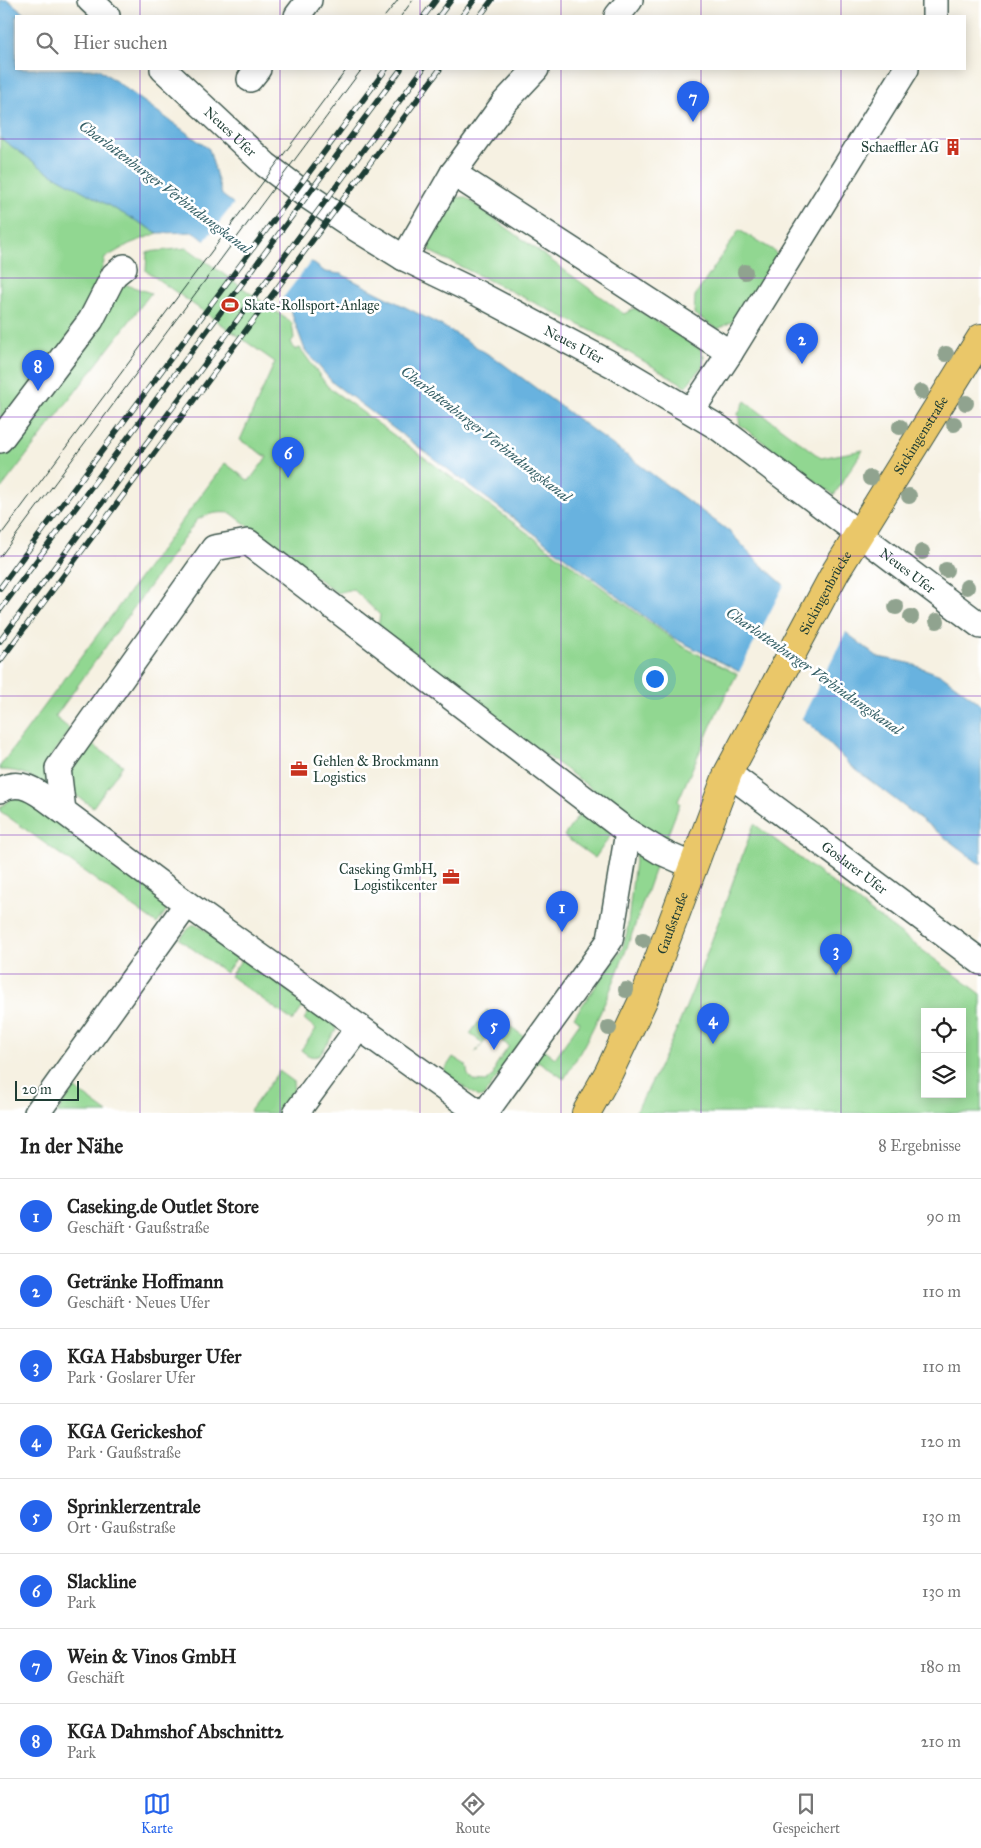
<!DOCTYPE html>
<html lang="de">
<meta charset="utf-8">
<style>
:root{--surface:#fff;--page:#f6f6f6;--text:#222;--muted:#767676;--line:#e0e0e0;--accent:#2563eb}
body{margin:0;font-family:"IM FELL Great Primer",serif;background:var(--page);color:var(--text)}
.controls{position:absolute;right:15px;bottom:15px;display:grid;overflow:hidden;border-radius:0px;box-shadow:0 2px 12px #0003}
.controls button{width:45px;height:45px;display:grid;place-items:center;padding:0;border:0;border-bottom:1px solid var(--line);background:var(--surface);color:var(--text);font:25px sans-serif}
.scale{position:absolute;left:15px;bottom:12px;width:64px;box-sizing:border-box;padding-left:5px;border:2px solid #1f3d34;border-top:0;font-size:14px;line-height:18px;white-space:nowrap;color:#1f3d34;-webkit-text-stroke:4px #fff;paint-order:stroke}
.you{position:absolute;left:654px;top:678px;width:18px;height:18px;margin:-12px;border:4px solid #fff;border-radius:50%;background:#1a73e8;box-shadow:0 0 0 8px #1a73e833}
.badge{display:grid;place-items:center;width:32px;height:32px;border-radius:50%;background:var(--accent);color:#fff;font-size:16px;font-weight:700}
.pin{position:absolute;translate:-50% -41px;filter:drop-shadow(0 1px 2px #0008)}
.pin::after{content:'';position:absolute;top:26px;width:18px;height:15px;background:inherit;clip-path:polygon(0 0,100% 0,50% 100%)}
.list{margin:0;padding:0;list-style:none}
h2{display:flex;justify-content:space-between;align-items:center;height:65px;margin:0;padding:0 20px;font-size:21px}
h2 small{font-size:16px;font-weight:400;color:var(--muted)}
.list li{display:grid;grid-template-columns:32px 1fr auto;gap:15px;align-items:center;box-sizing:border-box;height:75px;padding:0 20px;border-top:1px solid var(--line)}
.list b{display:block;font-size:19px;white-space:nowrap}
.list p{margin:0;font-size:16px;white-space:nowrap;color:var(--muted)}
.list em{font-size:16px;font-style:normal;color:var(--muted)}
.icon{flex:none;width:28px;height:28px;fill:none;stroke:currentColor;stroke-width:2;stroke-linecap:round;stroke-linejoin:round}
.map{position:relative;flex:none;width:981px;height:1113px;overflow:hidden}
.search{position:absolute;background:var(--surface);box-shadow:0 2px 12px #0003;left:15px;right:15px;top:15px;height:55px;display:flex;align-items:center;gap:12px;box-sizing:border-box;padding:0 18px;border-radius:0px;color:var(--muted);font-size:19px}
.sheet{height:665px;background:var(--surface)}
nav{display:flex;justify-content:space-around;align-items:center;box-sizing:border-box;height:70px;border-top:1px solid var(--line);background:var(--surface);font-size:14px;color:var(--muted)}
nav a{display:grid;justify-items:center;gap:2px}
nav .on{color:var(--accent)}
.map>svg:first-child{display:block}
</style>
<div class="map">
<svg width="981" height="1113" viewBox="0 0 981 1113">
<rect width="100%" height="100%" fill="#fff"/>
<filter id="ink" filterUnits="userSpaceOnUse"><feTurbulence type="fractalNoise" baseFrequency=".02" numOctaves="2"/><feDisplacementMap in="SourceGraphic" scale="10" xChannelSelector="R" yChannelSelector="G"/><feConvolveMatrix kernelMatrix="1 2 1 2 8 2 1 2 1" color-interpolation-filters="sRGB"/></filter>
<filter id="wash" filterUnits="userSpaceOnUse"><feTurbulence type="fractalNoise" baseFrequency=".0096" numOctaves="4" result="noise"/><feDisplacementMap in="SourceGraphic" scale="20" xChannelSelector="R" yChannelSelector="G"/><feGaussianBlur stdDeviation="1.12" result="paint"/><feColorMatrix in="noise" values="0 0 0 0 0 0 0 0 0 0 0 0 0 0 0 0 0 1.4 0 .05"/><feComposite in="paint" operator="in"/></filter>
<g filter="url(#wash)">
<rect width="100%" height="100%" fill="#f6f1e2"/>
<g fill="#91d791" stroke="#588a62" fill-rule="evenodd">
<path d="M0,138L45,170L158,233L129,244L105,258L100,276L151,293L0,490Z"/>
<path d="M465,197L624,314L635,308L700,349L704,356L703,365L686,386L594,332L431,252L426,236L451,198Z"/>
<path d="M739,230L773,250L777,255L746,314L718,329L694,314L695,296Z"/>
<path d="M187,248L292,323L294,338L291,342L295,350L300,348L328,387L682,646L737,674L717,712L678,801L680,803L665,842L377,632L380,615L353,589L337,593L231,513C218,512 208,513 197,520L55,717L70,729L46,764L49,790C33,776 21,770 0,770V766L225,463L249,481L267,457L240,440L275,362L146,271L147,252Z"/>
<path d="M745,401L821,458L863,450L834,495L740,425L738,414Z"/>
<path d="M91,744L123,765L93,807L74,794L71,771Z"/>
<path d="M24,797L166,902V911L157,924L0,811V808L12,798Z"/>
<path d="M582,810L613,832L595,858L564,836Z"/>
<path d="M754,824L981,994V1113H635C687,1022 717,922 754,824ZM925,1012H962V1094H925Z"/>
<path d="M636,851L657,862C630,939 608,1011 564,1079L538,1061L501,1113H497L543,1049L555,1058L580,1022L574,1017L622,949L627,932Z"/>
<path d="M192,925H197L240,953L226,973L179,939Z"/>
<path d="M245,955L308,1000L293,1021L230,976Z"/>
<path d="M314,1005L334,1020L336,1030L320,1055C312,1059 307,1055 301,1050L316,1029L304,1019Z"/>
<path d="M487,1010L525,1037L483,1097H478L443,1072L453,1057L466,1065L468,1075L474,1081L486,1082L493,1076L496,1065L509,1046L491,1034L475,1053L483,1043L470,1034Z"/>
<path d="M279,1071L293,1081L294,1093L279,1113H252L250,1111Z"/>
<path d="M74,1088L108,1113H57Z"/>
</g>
<path fill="#67b2df" stroke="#43788a" d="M0,0H8L28,16H16V69H99L209,149L222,195L325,272L341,274L448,329L502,363L730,532L758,562L784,585L878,657L909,663L943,676L981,704V865L851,766L811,725L740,672L672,637L333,383L305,350L290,309L194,232L158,233L45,170L0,138Z"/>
<g fill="#f6f1e2">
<path d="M235,202L313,259L279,303L203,243Z"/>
<path d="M785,583L847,630L801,720L738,674Z"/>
</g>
</g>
<g filter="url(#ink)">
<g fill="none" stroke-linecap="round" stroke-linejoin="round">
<g stroke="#3f584e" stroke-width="28">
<g id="minor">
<path d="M90,0L107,16"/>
<path d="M935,0V16"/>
<path d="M297,16L309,0"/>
<path d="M617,16L630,0"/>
<path id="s1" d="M163,69L266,165L306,195L357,229L404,258L479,294L613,365L719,428L981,626"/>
<path d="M250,79L258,69"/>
<path d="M453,173L730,353L692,410"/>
<path d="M404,258L453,173L504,103L536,69"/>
<path d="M730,353L906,69"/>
<path d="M0,440L91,320L114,275L124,267"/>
<path id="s2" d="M728,773L981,962"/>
<path d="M0,790C24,776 44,798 63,811"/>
<path d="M37,1113L187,904"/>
<path d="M296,1113L359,1027"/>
<path d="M479,1113L187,904L63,811L58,768L214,548L248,542L628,832L661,852L693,866"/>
<path d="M485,1113L610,940L628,832"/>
</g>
</g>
<g stroke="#3f584e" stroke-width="30">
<g id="major">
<path id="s3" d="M586,1113L609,1072L645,996L728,773L836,571L981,338"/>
</g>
</g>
<use href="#minor" stroke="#fff" stroke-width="25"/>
<use href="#major" stroke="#eac769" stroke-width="28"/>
<g stroke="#1f3d34" stroke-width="1">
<path d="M385,16L398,0"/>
<path d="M401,16L413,0"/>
<path d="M0,536L347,69"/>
<path d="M0,557L362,69"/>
</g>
<g stroke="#1f3d34" stroke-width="5.5">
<g id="rail">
<path d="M424,16L436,0"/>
<path d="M439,16L451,0"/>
<path d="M462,16L474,0"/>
<path d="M480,16L492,0"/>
<path d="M0,588L386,69"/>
<path d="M0,610L401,69"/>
<path d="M0,641L423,69"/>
<path d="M0,661L440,69"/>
</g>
</g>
<use href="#rail" stroke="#fff" stroke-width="4" stroke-dasharray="11" stroke-linecap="butt"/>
</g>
<g fill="#90a38f">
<circle cx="745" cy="272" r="8"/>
<circle cx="946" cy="354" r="8"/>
<circle cx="921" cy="392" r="8"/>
<circle cx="966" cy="403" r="8"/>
<circle cx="954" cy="424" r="8"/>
<circle cx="900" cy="427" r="8"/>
<circle cx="870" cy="478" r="8"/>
<circle cx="909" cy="496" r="8"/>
<circle cx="922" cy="552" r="8"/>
<circle cx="946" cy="570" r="8"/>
<circle cx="967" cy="587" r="8"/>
<circle cx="896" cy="607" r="8"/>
<circle cx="911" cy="617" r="8"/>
<circle cx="937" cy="621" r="8"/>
<circle cx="643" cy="940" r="8"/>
<circle cx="626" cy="990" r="8"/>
<circle cx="609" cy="1028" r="8"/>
</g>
</g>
<path fill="none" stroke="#7b2cbf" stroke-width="1" stroke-opacity="0.55" d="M140,0V16M280,0V16M420,0V16M561,0V16M701,0V16M841,0V16M140,69V1113M280,69V1113M420,69V1113M561,69V1113M701,69V1113M841,69V1113M0,139H981M0,278H981M0,417H981M0,556H981M0,696H981M0,835H981M0,974H981"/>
<defs>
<g id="building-bare" transform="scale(1.35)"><path d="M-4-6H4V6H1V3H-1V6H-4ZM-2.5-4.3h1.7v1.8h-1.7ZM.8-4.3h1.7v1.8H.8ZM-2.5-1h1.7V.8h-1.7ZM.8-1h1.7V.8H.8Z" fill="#c8321e" stroke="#fff" stroke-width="2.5" paint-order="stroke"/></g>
<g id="stadium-bare" transform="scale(1.35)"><path d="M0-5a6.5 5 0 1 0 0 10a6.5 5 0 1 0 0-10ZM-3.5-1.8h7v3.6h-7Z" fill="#c8321e" stroke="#fff" stroke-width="2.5" paint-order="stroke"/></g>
<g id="office-bare" transform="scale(1.35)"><path d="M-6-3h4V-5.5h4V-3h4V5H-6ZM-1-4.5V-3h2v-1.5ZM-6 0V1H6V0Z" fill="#c8321e" stroke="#fff" stroke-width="2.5" paint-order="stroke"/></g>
</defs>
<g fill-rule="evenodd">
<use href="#building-bare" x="953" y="147"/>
<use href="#stadium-bare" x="230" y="305"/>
<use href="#office-bare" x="299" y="769"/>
<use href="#office-bare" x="451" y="877"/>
</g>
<g text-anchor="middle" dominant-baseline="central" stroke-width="5" stroke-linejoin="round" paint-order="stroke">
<g font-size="14" fill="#1f3d34" stroke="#fff">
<text stroke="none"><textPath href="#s1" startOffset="92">Neues Ufer</textPath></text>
<text stroke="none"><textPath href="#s1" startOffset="498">Neues Ufer</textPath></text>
<text stroke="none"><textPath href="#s3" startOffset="758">Sickingenstraße</textPath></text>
<text stroke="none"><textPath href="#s1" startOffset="902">Neues Ufer</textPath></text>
<text stroke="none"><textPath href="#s3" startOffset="574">Sickingenbrücke</textPath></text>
<text stroke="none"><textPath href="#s2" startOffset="158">Goslarer Ufer</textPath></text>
<text stroke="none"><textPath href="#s3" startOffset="209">Gaußstraße</textPath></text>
</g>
<g font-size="14" fill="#1f3d34" stroke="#fff" text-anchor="end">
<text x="939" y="147">Schaeffler AG</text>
<text x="244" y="305" text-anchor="start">Skate-Rollsport-Anlage</text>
<text x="313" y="761" text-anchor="start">Gehlen &amp; Brockmann<tspan x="313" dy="16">Logistics</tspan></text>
<text x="437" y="869">Caseking GmbH,<tspan x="437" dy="16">Logistikcenter</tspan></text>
</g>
<g font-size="15" font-style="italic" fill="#356067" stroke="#fff">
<text transform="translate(165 187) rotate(37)">Charlottenburger Verbindungskanal</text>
<text transform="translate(486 434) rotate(38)">Charlottenburger Verbindungskanal</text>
<text transform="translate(814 671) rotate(35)">Charlottenburger Verbindungskanal</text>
</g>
</g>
</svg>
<div class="controls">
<button><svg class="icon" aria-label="locate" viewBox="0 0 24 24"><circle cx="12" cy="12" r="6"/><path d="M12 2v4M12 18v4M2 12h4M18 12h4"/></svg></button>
<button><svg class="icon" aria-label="layers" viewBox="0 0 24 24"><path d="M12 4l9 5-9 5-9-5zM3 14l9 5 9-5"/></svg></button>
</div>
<div class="scale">20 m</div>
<div class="you"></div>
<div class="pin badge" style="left:562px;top:932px">1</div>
<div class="pin badge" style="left:802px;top:364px">2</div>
<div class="pin badge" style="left:836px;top:975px">3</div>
<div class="pin badge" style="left:713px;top:1044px">4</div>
<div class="pin badge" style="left:494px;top:1050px">5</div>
<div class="pin badge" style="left:288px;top:478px">6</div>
<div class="pin badge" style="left:693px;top:122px">7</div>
<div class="pin badge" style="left:38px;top:391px">8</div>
<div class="search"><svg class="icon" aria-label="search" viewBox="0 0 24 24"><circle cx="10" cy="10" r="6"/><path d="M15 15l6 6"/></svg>Hier suchen</div>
</div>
<section class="sheet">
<h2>In der Nähe<small>8 Ergebnisse</small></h2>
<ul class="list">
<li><span class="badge">1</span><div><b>Caseking.de Outlet Store</b><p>Geschäft · Gaußstraße</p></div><em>90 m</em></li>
<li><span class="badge">2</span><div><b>Getränke Hoffmann</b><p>Geschäft · Neues Ufer</p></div><em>110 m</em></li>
<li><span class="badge">3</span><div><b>KGA Habsburger Ufer</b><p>Park · Goslarer Ufer</p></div><em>110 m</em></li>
<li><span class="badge">4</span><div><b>KGA Gerickeshof</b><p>Park · Gaußstraße</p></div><em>120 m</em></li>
<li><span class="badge">5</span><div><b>Sprinklerzentrale</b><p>Ort · Gaußstraße</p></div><em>130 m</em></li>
<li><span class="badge">6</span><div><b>Slackline</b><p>Park</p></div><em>130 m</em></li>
<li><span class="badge">7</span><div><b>Wein &amp; Vinos GmbH</b><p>Geschäft</p></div><em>180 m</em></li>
<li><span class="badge">8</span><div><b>KGA Dahmshof Abschnitt2</b><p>Park</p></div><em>210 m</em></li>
</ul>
</section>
<nav>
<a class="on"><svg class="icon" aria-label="map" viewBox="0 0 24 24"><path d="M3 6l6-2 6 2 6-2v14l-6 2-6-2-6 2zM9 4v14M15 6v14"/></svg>Karte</a>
<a><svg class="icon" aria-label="directions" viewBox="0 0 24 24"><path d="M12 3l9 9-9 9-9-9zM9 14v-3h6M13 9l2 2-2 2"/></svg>Route</a>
<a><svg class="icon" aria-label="saved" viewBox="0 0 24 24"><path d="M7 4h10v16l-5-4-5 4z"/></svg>Gespeichert</a>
</nav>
